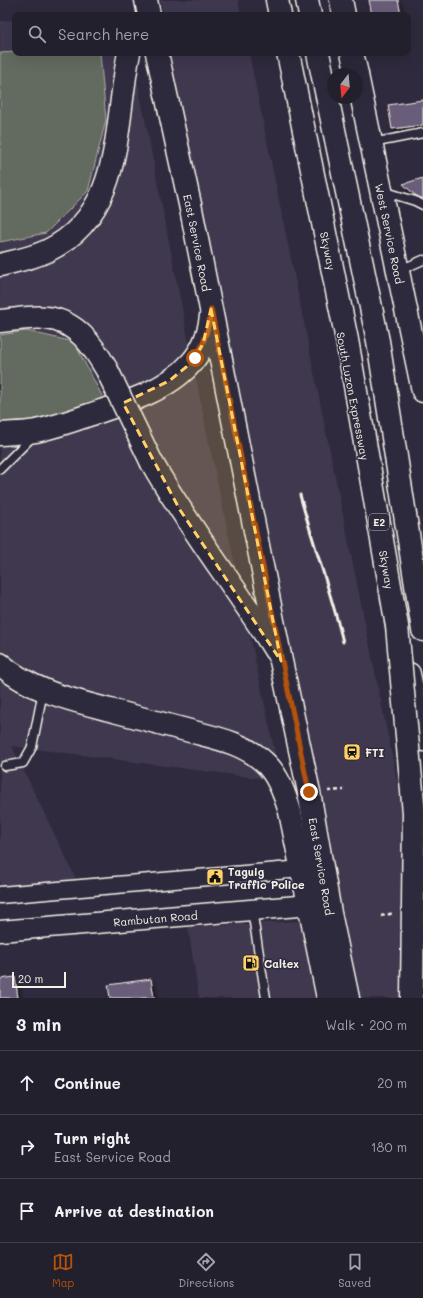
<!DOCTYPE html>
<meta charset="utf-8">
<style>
:root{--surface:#23202e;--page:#2b2836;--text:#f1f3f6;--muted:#a3a3aa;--line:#403e4a;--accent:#b45309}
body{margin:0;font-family:Mali,sans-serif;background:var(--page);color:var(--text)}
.compass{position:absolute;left:327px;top:68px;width:36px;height:36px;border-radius:50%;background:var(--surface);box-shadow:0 4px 16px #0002;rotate:196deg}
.scale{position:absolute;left:12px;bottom:10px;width:54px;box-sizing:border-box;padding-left:4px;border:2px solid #f4f1e8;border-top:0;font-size:11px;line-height:14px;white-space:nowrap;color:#f4f1e8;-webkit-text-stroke:3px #2f2a3d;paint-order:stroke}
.stop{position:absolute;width:12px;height:12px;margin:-9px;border:3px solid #b45309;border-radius:50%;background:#fff}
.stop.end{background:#b45309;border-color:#fff;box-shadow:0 1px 4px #0008}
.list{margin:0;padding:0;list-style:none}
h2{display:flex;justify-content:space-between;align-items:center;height:52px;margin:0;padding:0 16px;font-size:17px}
h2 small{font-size:13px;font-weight:400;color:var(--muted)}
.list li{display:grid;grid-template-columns:26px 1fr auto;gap:12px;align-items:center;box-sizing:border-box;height:64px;padding:0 16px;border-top:1px solid var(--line)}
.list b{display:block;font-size:15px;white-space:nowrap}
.list p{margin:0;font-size:13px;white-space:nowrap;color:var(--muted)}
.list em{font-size:13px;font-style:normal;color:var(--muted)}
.icon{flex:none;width:22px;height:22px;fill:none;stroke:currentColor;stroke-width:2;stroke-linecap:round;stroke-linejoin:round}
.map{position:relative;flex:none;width:423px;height:998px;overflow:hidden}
.search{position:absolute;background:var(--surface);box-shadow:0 4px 16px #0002;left:12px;right:12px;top:12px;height:44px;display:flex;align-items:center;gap:10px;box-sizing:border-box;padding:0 14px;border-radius:8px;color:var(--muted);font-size:15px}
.sheet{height:244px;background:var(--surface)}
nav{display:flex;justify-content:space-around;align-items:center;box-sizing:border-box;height:56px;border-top:1px solid var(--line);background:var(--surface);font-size:11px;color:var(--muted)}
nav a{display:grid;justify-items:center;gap:2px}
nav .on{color:var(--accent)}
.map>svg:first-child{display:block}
</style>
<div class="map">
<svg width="423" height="998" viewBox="0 0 423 998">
<defs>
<filter id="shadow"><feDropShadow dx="2.5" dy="4.5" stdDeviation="2" flood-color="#0009"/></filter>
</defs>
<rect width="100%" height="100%" fill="#2f2a3d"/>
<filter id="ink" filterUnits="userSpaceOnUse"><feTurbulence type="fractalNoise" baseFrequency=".025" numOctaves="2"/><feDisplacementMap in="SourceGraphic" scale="8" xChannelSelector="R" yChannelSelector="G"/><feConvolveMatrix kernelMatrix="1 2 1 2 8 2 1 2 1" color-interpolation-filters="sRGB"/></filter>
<g filter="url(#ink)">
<g fill="#41394f">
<path d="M160,0H238L241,15H163Z"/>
<path d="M15,20V53H132L205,425L281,781L12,746L77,881L0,885V21Z"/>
<path d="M170,53H249L423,908V998H358Z"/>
<path d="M301,921L315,998H199L188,927Z"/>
</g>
<g fill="#636b5e" stroke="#acaea3">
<path d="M15,52V53H100L106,120L88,191L46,233L0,242V53Z"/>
<path d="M26,331L74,342L103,398L58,418L0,426V335Z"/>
</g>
<g fill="#6a5d7a" stroke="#f4f1e8" filter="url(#shadow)">
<path d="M369,0H398L401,15H372Z"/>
<path d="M423,100V125L392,129L388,105Z"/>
<path d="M423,178V199L415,195L403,184Z"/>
<path d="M15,977L18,998H0V979Z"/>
<path d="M151,979L154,998H110L108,985Z"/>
</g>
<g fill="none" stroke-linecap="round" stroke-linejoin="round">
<g stroke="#f4f1e8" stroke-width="11">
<g id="service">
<path d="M372,143L423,133"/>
<path d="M383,191L415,201L423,205"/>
<path d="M398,271L423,260"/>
<path d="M0,469L32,437"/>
<path d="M5,766L23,763L32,747L43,691"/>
<path d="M252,910L266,998"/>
</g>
</g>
<g stroke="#f4f1e8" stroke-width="19">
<path id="minor" d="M0,895L302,869"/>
</g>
<g stroke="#f4f1e8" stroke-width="23">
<g id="tertiary">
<path id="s1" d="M0,931L310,905"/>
</g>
</g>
<g stroke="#f4f1e8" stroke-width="25">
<g id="secondary">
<path d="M146,0L149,15"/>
<path d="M341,0L344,15"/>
<path id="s2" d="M157,53L191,209L281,661L309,792L330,913L348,998"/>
<path d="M352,53L357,74"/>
<path id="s3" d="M357,75L423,391"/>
<path d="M0,265C16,261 32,258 47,251C125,213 114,124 129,53"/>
<path d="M0,321C15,320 32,316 46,318C77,321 93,346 107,370"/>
<path d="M0,434C12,433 24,433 36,431C54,427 72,421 89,415C122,404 167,391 191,363C202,351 209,333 211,316"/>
<path d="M152,463C189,528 235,586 275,650"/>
<path d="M0,664C31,691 72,700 110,710C137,717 163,724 190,731C216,738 244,743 264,762C278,774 285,795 290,812L328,998"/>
</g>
</g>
<g stroke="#f4f1e8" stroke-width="25">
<g id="motorway">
<path d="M277,0L280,15"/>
<path d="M307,0L310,15"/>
<path d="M318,53L378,341L423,630"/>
<path d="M409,674L423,740"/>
</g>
</g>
<g stroke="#f4f1e8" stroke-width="2.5" stroke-dasharray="4 3" stroke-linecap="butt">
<path d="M328,791L344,790"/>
<path d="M381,916L394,913"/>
</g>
<use href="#service" stroke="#2f2a3d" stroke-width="8"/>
<use href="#minor" stroke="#2f2a3d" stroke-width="16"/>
<use href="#tertiary" stroke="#2f2a3d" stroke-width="20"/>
<use href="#secondary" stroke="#2f2a3d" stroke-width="22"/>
<use href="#motorway" stroke="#2f2a3d" stroke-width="22"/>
<path stroke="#f4f1e8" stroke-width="3" d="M300,495C313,544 331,592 343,642"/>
<g stroke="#f4f1e8" stroke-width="25" stroke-linecap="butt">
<path id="secondary-bridge" d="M107,370L152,463"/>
</g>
<g stroke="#f4f1e8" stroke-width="25" stroke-linecap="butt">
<g id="motorway-bridge">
<path id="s4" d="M288,53L347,340L397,626L414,813L412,998"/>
</g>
</g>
<use href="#secondary-bridge" stroke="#2f2a3d" stroke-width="22"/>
<use href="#motorway-bridge" stroke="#2f2a3d" stroke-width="22"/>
</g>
</g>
<g fill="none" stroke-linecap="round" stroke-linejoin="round" filter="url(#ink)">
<path stroke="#b45309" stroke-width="5" d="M195,358C205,343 209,326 211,309L282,661L309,792"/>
</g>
<path fill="#ffd166" fill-opacity="0.2" stroke="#ffd166" stroke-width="3" stroke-dasharray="8 5" stroke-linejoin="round" d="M211,309L281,661L180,510L123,403L169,381L191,363L203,344Z"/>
<defs>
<g id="station-square" transform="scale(0.9)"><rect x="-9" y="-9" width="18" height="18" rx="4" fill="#ffd166" stroke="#2f2a3d"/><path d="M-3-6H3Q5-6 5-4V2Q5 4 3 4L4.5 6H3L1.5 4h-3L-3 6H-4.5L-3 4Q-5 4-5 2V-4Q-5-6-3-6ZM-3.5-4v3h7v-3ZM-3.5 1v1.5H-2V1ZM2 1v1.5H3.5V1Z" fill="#111"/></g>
<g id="civic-square" transform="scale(0.9)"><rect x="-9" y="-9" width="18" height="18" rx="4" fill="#ffd166" stroke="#2f2a3d"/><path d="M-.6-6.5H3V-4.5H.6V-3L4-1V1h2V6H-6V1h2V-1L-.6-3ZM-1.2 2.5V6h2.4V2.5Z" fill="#111"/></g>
<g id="fuel-square" transform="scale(0.9)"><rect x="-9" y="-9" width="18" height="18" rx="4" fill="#ffd166" stroke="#2f2a3d"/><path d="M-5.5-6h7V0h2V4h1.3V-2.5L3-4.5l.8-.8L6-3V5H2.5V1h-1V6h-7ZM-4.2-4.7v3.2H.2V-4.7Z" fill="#111"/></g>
</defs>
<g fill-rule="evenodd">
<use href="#station-square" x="352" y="752"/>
<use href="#civic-square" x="215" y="877"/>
<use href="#fuel-square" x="251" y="963"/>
</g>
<g text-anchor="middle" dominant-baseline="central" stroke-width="3" stroke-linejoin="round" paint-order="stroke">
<rect fill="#2f2a3d" stroke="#b9b5b5" stroke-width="1" x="369" y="514" width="20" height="16" rx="3"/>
<g font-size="10" font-weight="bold" fill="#f4f1e8">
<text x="379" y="522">E2</text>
</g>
<g font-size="11" fill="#f4f1e8" stroke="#2f2a3d">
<text stroke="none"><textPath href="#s3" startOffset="162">West Service Road</textPath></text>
<text stroke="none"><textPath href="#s2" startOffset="194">East Service Road</textPath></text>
<text stroke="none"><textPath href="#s4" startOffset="202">Skyway</textPath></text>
<text transform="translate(353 396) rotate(79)">South Luzon Expressway</text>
<text stroke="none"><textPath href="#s4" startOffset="526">Skyway</textPath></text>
<text stroke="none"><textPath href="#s2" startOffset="830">East Service Road</textPath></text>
<text stroke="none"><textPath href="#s1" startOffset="156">Rambutan Road</textPath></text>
</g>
<g font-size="11" font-weight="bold" fill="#f4f1e8" stroke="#2f2a3d" text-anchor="start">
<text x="365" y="752">FTI</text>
<text x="228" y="871">Taguig<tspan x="228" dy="13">Traffic Police</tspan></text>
<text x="264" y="963">Caltex</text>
</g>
</g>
</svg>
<svg class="compass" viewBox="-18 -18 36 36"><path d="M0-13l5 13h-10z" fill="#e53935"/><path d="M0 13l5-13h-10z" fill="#a3a3aa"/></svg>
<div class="scale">20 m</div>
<div class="stop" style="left:195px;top:358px"></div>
<div class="stop end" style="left:309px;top:792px"></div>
<div class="search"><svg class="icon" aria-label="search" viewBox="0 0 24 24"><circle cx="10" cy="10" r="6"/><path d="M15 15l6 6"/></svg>Search here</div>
</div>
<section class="sheet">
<h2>3 min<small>Walk · 200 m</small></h2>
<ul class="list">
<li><svg class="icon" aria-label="ahead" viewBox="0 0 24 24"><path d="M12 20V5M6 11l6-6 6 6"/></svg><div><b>Continue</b></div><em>20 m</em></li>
<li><svg class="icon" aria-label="right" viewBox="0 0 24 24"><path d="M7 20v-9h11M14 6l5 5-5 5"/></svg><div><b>Turn right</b><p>East Service Road</p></div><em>180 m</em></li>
<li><svg class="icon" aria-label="arrive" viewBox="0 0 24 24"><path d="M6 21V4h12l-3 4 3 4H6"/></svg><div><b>Arrive at destination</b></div></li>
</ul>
</section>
<nav>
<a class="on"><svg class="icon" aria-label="map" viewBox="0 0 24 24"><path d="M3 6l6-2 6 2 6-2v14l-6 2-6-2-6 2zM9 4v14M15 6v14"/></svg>Map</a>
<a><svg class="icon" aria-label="directions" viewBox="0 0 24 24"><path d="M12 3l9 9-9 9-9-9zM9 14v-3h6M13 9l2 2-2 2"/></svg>Directions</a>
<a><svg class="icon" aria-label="saved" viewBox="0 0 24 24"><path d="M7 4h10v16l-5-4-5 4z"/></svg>Saved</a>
</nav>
